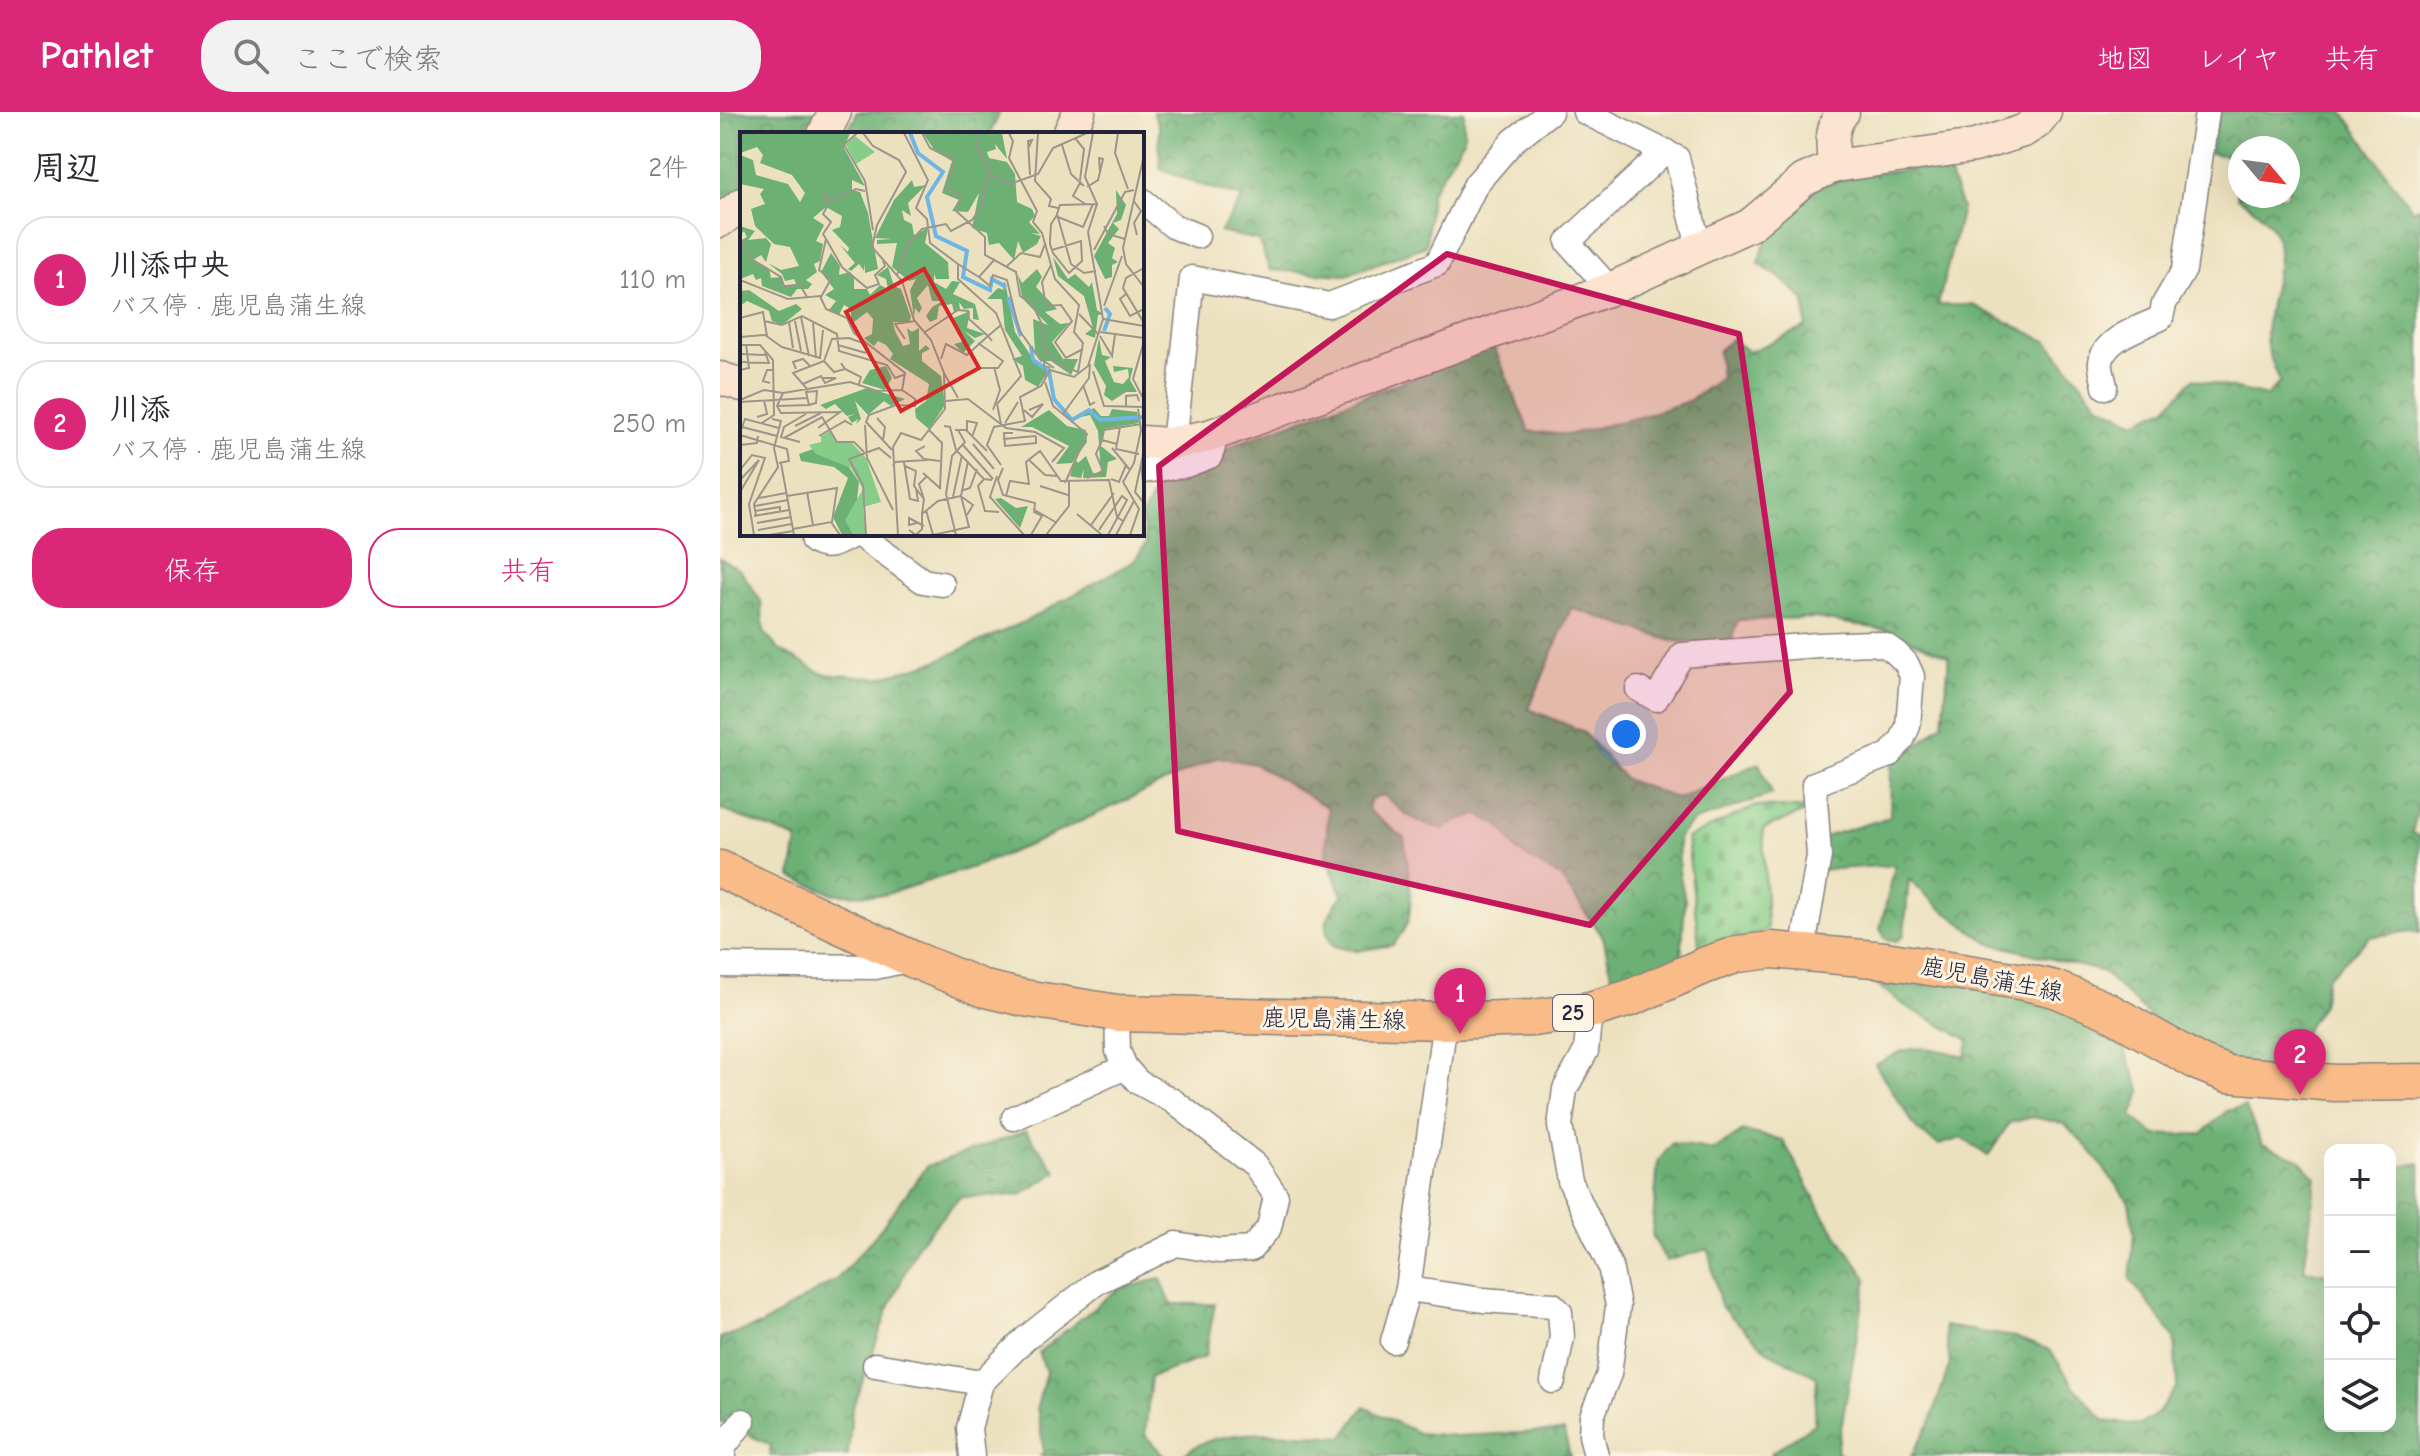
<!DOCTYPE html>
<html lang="ja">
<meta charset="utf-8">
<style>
:root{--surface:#fff;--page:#f2f2f3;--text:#2b2b33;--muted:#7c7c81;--line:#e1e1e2;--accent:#db2777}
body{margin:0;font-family:"Comic Neue","Klee One",sans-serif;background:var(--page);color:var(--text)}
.controls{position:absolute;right:24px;bottom:24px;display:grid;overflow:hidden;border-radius:16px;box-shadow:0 8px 32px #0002}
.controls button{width:72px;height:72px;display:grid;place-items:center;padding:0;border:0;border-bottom:2px solid var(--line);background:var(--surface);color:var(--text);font:40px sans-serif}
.compass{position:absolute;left:1508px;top:24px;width:72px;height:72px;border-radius:50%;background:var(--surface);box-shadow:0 8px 32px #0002;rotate:119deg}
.you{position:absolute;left:906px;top:622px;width:28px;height:28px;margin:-20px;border:6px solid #fff;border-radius:50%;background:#1a73e8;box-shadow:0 0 0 12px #1a73e833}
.badge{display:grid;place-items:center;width:52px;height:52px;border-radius:50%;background:var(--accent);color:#fff;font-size:26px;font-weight:700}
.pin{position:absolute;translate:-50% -66px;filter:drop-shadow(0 2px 4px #0008)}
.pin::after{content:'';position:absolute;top:42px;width:28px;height:24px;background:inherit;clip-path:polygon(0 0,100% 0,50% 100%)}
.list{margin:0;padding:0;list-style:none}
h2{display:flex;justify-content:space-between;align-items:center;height:104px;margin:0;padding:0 32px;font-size:34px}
h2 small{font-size:26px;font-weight:400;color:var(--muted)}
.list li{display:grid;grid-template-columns:52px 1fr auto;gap:24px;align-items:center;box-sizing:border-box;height:128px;margin:0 16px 16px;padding:0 16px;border:2px solid var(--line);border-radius:32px}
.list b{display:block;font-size:30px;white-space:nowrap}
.list p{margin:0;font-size:26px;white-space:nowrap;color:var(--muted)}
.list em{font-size:26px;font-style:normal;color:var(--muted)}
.actions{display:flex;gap:16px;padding:24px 32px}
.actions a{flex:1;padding:18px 0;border:2px solid var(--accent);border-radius:32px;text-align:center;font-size:28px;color:var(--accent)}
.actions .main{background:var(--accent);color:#fff}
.icon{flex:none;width:44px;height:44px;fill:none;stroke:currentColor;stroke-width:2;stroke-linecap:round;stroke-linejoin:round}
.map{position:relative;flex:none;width:1700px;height:1344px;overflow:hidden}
header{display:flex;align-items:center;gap:48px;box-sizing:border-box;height:112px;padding:0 40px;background:var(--accent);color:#fff}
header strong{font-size:38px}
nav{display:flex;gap:44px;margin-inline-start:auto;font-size:28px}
.search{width:560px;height:72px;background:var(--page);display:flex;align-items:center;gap:20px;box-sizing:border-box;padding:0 28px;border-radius:32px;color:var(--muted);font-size:30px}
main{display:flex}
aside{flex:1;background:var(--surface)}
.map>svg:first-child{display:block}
</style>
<header>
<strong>Pathlet</strong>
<div class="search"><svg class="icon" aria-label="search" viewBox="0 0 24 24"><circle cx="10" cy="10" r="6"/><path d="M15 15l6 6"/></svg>ここで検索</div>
<nav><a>地図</a><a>レイヤ</a><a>共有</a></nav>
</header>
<main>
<aside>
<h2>周辺<small>2件</small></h2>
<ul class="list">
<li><span class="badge">1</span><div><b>川添中央</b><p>バス停 · 鹿児島蒲生線</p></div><em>110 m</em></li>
<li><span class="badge">2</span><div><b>川添</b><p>バス停 · 鹿児島蒲生線</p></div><em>250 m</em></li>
</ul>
<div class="actions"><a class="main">保存</a><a>共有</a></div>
</aside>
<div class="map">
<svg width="1700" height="1344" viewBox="0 0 1700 1344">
<defs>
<pattern id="forest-crowns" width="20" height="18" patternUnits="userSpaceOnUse" patternTransform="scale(2)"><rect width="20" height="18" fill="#6cb074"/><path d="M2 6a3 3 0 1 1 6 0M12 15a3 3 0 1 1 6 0" fill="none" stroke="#588f60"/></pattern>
<pattern id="cemetery-stones" width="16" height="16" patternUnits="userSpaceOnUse" patternTransform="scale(2)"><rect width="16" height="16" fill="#85cd88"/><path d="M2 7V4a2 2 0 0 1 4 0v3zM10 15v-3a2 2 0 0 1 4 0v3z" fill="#73b076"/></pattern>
</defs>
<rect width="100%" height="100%" fill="#fcf5e5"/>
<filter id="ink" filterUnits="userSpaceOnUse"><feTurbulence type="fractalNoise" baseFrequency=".0125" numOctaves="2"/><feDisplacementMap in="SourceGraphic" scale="16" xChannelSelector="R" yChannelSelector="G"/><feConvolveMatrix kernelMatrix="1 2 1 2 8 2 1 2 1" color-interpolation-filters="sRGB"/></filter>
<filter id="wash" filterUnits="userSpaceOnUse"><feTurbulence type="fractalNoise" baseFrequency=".006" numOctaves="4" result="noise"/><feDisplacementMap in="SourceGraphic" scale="32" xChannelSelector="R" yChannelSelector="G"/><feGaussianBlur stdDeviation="1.8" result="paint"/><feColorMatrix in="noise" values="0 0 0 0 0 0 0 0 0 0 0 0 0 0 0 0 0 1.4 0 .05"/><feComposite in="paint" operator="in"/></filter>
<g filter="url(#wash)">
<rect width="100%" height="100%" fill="#ece1bf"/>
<g fill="url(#forest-crowns)" stroke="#476958" stroke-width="2" fill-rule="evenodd">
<path d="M0,0H100L95,22H22V85L0,97Z"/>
<path d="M136,0H280L270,22H125L135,6Z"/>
<path d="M433,0H744V27L711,81L706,134L626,163L550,158L538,128L500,120L523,85L478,72L440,56L439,14Z"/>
<path d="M1499,0H1623L1692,98L1700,95V688L1692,721L1700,725V821L1690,819L1650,825L1607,866L1602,892L1578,931L1557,957L1523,954L1444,918L1383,860L1269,831L1219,795L1189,767L1184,823L1177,829L1166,827L1160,817L1175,753L1102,758L1104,725L1170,705L1171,648L1179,640L1192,638L1223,611L1229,544L1166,518L1095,506L1018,508L1010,533L952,529L851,496L809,597L862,619L905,667L958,687L1039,651L1052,682L972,710L958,725L959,759L965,789L961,848L895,877L883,825L840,765L797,739L786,721L777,712L758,703L741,707L724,717C695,711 685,703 664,683L651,687L648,698L684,726C687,747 693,784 689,804C687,815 680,824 673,833L637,839L613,834C599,812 609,802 622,783L606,744L608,696L535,652L498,645L319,729L256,754L164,783L114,782L71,765L77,727L0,697V446L20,458L41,489L44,520L58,537L103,562L159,566L214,550L306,509L414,449L426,432L422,404L436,377L458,367L518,331L774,235L809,319L847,323L923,304L969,289L1001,266L998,239L1011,227L1029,240L1086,215L1085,189L1063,168L1039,152L1046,127L1065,101L1101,73L1143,63L1226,53L1242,96L1218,193H1253L1328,230L1378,292L1415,310L1446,296L1473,267L1547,284L1560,270C1555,256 1545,237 1546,222C1548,162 1588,125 1517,86L1518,46L1490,41ZM1520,36H1568V84H1520Z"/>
<path d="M1131,853L1324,886L1397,918L1421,979L1412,1005L1435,1023L1481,1022L1507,999L1525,994L1542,1032L1579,1047L1596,1065L1584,1158L1610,1162V1314H1670V1057L1700,1051V1344H1191L1210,1311L1230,1251L1224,1214L1294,1225L1330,1238L1356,1277L1385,1309L1420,1313L1438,1301L1457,1274L1454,1225L1410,1167L1414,1121L1409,1090L1369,1037L1345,1012L1313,1005L1289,1011L1268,1044L1242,1026L1219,1033L1198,1019L1155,952C1165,949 1171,944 1180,940C1198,932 1228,939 1245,945L1249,928L1185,894Z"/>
<path d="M306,1019L337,1060L301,1083L240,1085L198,1132L167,1200L132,1298L128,1344H49L51,1333L0,1310V1226L41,1213L118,1166L155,1124L207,1054Z"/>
<path d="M1023,1019L1063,1028L1103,1102L1147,1167L1117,1339L1125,1344H1051L1052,1340L1094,1312L1097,1265L1049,1240L1001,1195L988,1137L946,1149L932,1123L938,1050L952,1031L994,1038Z"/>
<path d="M441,1167L451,1192H495L485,1245L431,1265L425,1323L444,1344H320L324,1339L317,1295L326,1260L319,1240L398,1177Z"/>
<path d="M644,1295L698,1321L736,1324L844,1319L850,1344H463C494,1311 582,1323 623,1325Z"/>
</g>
<path fill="url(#cemetery-stones)" stroke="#547862" stroke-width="2" d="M1036,694L1092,697L1043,717L1047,818L980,841L967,726Z"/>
</g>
<g filter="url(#ink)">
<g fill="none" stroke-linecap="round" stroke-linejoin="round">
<g stroke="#87827d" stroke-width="27">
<g id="street">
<path d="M865,0L957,46L979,135"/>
<path d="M422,88L453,114L477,124"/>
<path d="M890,177L848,130L945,39"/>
<path d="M1385,275C1384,267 1380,258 1381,250C1384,226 1422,215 1441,206L1444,192L1464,158L1487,0"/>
<path d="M454,331L472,166L609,193L717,152L756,72L793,29L830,0"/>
<path d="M422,359L466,353L490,344L493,336L489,324"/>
<path d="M93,422V429C108,440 121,429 135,422"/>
<path d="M138,422L203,469L222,472"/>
<path d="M918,577L936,587L962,543L1098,533L1152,531L1166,534L1176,541L1186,551L1192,564L1188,614L1182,628L1169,643L1094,672L1099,744L1082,841"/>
<path d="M0,853L155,855L192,847"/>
<path d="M870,898L866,939L845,977L840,1014L850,1069L890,1154L898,1194L889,1262L872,1304L871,1323L876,1344"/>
<path d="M294,1006L405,955"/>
<path d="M688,1177L763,1188L833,1193L840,1200L842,1225L833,1269"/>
<path d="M673,1229L688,1177L725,909"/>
<path d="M155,1253L261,1271"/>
<path d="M3,1344V1336L23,1309"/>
<path d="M252,1344L249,1316L261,1271L305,1227L377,1170L456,1132L499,1139L531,1137L549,1116L556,1084L535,1053L453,989L418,970L405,955L398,939L397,901"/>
</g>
</g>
<g stroke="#87827d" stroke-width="35">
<g id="secondary">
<path d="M104,22L115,0"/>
<path d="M349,22L359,0"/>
<path d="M1115,54C1111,35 1110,15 1123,0"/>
<path d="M0,109L22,92"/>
<path d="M0,266L22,273"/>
<path d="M422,330L448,332L489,324L890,177L1030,113L1084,68L1115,54L1255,34L1303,19L1316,11L1325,0"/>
</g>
</g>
<g stroke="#87827d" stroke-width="39">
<path id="primary" d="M0,757L192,847L265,877L304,886L397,901L725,909L813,906L870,898L910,886L986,853L1018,842L1052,838L1165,848L1305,870L1335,877L1386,898L1480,951L1508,962L1615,971L1700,970"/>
</g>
<use href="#street" stroke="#fff" stroke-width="24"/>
<use href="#secondary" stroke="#fde4d0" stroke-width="32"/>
<use href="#primary" stroke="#f9bc89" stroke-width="36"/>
</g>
</g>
<path fill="#c2185b" fill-opacity="0.2" stroke="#c2185b" stroke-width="6" stroke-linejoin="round" d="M727,142L1019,222L1070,580L870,813L458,719L439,354Z"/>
<g text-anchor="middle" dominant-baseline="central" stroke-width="6" stroke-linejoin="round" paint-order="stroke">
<rect fill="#fcf5e5" stroke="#63616e" stroke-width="2" x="833" y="883" width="40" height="36" rx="6"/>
<g font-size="22" font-weight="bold" fill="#22223b">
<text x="853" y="901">25</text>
</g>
<g font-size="24" fill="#22223b" stroke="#fcf5e5">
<text transform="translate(1272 867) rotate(11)">鹿児島蒲生線</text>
<text transform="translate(614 907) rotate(1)">鹿児島蒲生線</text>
</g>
</g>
<g transform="translate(20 20)">
<rect width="404" height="404" fill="#ece1bf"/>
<path d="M0,1H110L104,16L125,54L112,48V58L120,60L128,81L138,137L125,141V131L124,139L119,132L111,139L108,137L115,131L100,113L108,120L109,116L92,98L100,95L102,84L86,75L73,86L84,93L76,109L83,112L80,129L74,132L77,140L66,148L72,152L68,157H57L51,165L22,154L21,146L16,148L13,142L0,147V109L7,105L4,99L0,104V94L15,99L8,108L26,106L31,112L26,130L21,123L13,128L29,137L31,146L41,145L44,154L56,152L54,147L45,149L42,142L28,131L41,138L59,134L50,115L34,112L15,94L11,77L25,72L20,62L24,57L0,52V23L13,28L16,43L48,52L60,70L65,61L52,43L20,31L23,23L17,15L0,21ZM183,1H262L267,27L255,12L256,17L247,20L249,26L267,30L275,42L277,70L292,77L295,84L289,90L300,102L290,101L301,104L297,112L283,121L278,109L274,128L259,111L249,113L247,101L232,96L239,61L228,80L212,79L219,68L202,61L212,29L195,19ZM172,48L174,55L186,53L168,71L171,84L162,78L164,88L172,92L174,103L188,96L185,111L208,130L209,147H196L194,142V150L206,157L212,149L220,150L213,162L235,172L239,188L233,187V176L224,177L219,170L220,178L214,180L212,172L199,174L197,187L190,190L186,184L192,175L203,169H192L188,153L177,166L182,176L179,181L175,176L174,186L170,158L176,147L169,149L152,135L157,111L137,112V108L152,107L135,106L154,68ZM376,58L386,73L381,88L373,91L379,97L368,111L375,116L372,126L378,130L372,133V145L365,147L354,124L377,82ZM91,121L100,134L99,143L110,140L114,145V157H127L130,163L140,153L148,157L146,147L137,143L148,135L154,154L161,157L171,185L169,191L153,190L155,199L163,214L170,212L167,196L172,200L179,196V219L186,213L190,217L182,221V229L201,244L205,273L189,297L176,286L175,277L186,269L189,252L150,227L153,222L146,213L138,209L134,214L124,206L132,202L133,187L127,180L111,192V177L104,173L99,183L89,178L96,169L85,163L94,157L81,140ZM313,125L328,147L335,142L349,155L352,150L357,178L363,182L358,183L355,206L345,202L353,196L344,164L318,144ZM297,137L302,145L296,155L317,177L305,180L320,192L329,191L312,210L323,227H338L331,243L311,229H302L295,219L293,187L308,193L282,166L278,143L282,151ZM265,150L275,200L296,231L311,235L298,255L285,248L283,234L272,227L282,224L265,198L262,167H247L258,156L264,158L261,152ZM9,158L39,179L56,172L62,177L42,193L32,189L29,179L7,169L0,174V159ZM230,179L227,196L245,202L235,206L224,199L235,209L223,221L214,212L225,209L211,187ZM359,206L362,223L371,225L365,229L374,250L383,252L389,245L388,237L374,240L372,228L373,234L393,236L390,248L397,260H386L372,269L364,263L366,254L354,233ZM146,234L152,246L145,258L122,251L130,238ZM127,256L165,267L151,274L144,269L128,283L115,269L121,287L116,292L118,287L112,291L108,285L115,282L107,284L95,272L86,277L80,273ZM354,276L361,284H369L372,277L397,280L399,291L364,297L361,314L377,327L368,330L366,345L343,346L344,337L341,346L334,345L330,344L335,327L338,331L346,324L353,341H361L358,299L350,283L332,287ZM309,278L327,294L346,298L347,310L332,331L316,332L329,314L292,295H281ZM73,317L106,331L119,350L113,403H102L93,385L108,346L94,335L61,329L59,322ZM261,366L276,376L288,374L280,396L255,367Z" fill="#6cb074"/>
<path d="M90,299L97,310H111L126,326L141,370L123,375L126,403H113L105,388L123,357L111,336L76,322L69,313L81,310V304Z" fill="#85cd88"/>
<path d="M115,4L135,20L116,32L106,13Z" fill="#85cd88"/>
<path fill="none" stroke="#6db6e5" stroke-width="4" d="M170,1L178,21L203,40L187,65L196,104L227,119L223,145L250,158L252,147L266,155M268,165L281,204M364,199L370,182L365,176M291,214L293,228L309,239L314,267L332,288L349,278L360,288L404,285"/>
<path fill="none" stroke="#9b958a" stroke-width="2" d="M117,1L104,13L125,49L133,98M123,1L133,14L159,28L166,40L137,93L132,115L162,149L174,188L191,208L204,241L205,277L181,308L161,301L153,315L158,403M164,1L188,48L176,76L187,87L190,111L218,132V147L256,181L281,244L257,272L261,292M182,1L190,16L214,28L207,58L221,65L215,78L245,105V123L276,140L280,164L292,172L303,194L304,216L317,232L338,240L343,211L334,200L339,173L315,147L302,101L293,90L297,79L269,26L273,9L269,1M298,1L295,49L311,67L309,74L318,76M378,1L375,21L388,57M335,6L344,17L340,48M322,13L331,42L344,54M289,15L292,8L288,9L290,43M404,23L383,116L386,132L404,155M248,42L270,52L298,42L313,16L347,1M341,49L333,64L347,73M347,55L358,48L360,40L363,27L359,26L360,40M393,68L401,79L394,91L397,103M318,85L343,95L353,72M364,94L368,102L385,107M0,106L10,126L41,145L44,154L60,153L67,165M86,107L83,102L91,90L83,82L88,73L84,62L92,68L116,57L125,59M312,118L341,109L342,129L329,141L313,121L310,112V109L311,92L317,83M354,118L385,60L394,58M218,132L239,145L255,127M311,133L302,150L306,174L321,173L332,189L315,210L326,226L343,217M267,134L281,121L300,125L305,112M404,136L386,146L383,156L404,191M356,139L344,141L331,132L317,82L320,73L357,72M157,143L169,111L182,97L206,92L211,99L232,88L242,74L249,35L237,16L239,1M239,145L250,154L253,143L267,148L279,198L302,230M0,148L48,167L80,164L86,177L107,186L114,201L165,241L162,258M386,162L380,167L390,184L404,177M81,165L91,147L79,138L86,107L102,135L127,156L139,152L135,143L145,134L143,129M364,174L382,124M339,182L359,203M61,185L69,224M0,186L23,180L27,204M363,187L404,194M24,189L42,193L62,184L97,202L99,219L147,233L155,246L166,242M55,189L61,219M49,190L53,216M73,191L76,226M185,200L218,178L228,179L229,187L248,204L261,193M360,200L404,206M360,204L372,224L375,203M0,205L25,203L42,215L80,226L83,198M165,207L155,192L175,189M404,209L393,247L404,268M0,213H20L33,228L34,283L22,291M98,213L126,221M0,222L27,223M201,227L206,212L227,223L248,204L252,209M84,229L94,240L105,237L101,231M0,230L29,231L25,220M237,236H258L263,229L238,211M56,237L53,230L63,227L70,234M105,237L121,245L119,252M0,238L9,236L6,212M353,239L364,274L404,275M204,241L218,266M305,245L304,229L314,236M305,250L313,274L323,282M30,251L23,249L27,238H33M63,252L81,244L85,251L96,246H83M343,253L350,273L355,270M68,258L53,241L84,229L92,207L109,206L128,213M43,261L37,274L41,281L100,280L78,296M0,268L24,258L43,261L110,250L137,259L162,258L175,267V274L156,273L129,283L126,290L152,318M206,269L228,267L266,296L295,300L324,316L312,330M0,270L68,266M37,274L69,273L66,260L77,259L76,271L69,273M386,276V264L397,263L399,269M253,278L260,258L254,235M284,278L292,285L303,272L289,278M17,285L27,282L24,268M137,286L145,295L143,308M265,291L278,270M125,293L127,326L153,378M55,294L81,281M204,294L210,295L216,318L244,347L252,348M2,295L37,304M380,295L376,317L399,322M189,298L202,311L200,357M215,298H226L247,319M227,299V289L237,291L232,305M0,301L5,287L39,296M273,301H264L265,314L296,311V304M0,303L47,317L49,329L39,331M79,304L105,289L112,293M44,306L82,285L97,310H114L124,320M263,307L296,304M60,310L41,305L44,295L66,282M222,312L253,347M233,312L254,337M377,312L362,308L364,298L401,292M0,313L17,311L18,304M185,314L176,319L184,327L200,329M372,316L390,338M404,318L395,360L404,371M288,327L305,343L317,344M164,330L170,367L178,369L176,356M41,331L54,403M261,333L247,313L254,295L285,289L280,265L301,254L310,238L334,245L348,234L363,187L348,100L357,72L345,45L353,1M153,334L155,330L187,328M165,334L176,339L174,354L184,367L182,382M401,334L404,358M263,336L258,348L263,363L295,371L294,380L302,384L291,403M0,338L12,323L25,326L9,372L14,403M183,341L201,357M257,344L250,365L284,403M347,346L363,339L356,322L362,308M244,347L238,354L245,379L259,380M371,347L379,350L386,333M0,348L19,328L0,360M325,351L347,302L323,282L349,246L350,232M300,354L328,363M221,359L230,356L237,337M67,360L73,393M47,364L97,356L92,390M266,364L270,349L289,352L286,330L300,319L321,349L369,348L377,385L383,389M213,365L222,323M222,365L233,373L227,383M19,366L46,361M184,367L179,352L186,345M15,374L48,368M293,377L317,391M186,378L193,403M15,379L40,375V379M337,382L362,403M14,384L49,378M16,384L14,372L38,335L34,316L41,289L32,287M17,391L51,385M177,391L169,393V386L184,394M351,393L374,361M53,397L91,390L100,403M18,398L52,392M169,398L176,403L182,397V382L198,369L221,364M359,398L382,364L387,368L368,403M29,403L53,399M126,403L123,353L109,327L139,316L151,326M193,403L229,395L221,364L228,329M216,403L206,362L212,324L225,310L218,298M306,403L329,374V350M376,403L394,369M390,403L399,377L383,350L394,331L401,298L398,277"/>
<path fill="#d62828" fill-opacity="0.15" stroke="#d62828" stroke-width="4" d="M184,137L239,236L161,279L106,180Z"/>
<rect width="404" height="404" fill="none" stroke="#22223b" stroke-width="4"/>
</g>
</svg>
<div class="controls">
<button>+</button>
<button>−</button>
<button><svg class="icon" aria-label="locate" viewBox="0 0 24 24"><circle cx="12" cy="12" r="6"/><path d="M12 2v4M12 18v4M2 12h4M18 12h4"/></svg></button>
<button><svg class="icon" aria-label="layers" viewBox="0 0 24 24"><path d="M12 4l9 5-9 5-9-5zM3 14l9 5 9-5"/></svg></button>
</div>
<svg class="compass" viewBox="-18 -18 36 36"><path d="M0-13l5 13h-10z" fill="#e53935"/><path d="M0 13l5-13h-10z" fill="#7c7c81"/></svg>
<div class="you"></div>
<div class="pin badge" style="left:740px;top:922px">1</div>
<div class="pin badge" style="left:1580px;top:983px">2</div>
</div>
</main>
